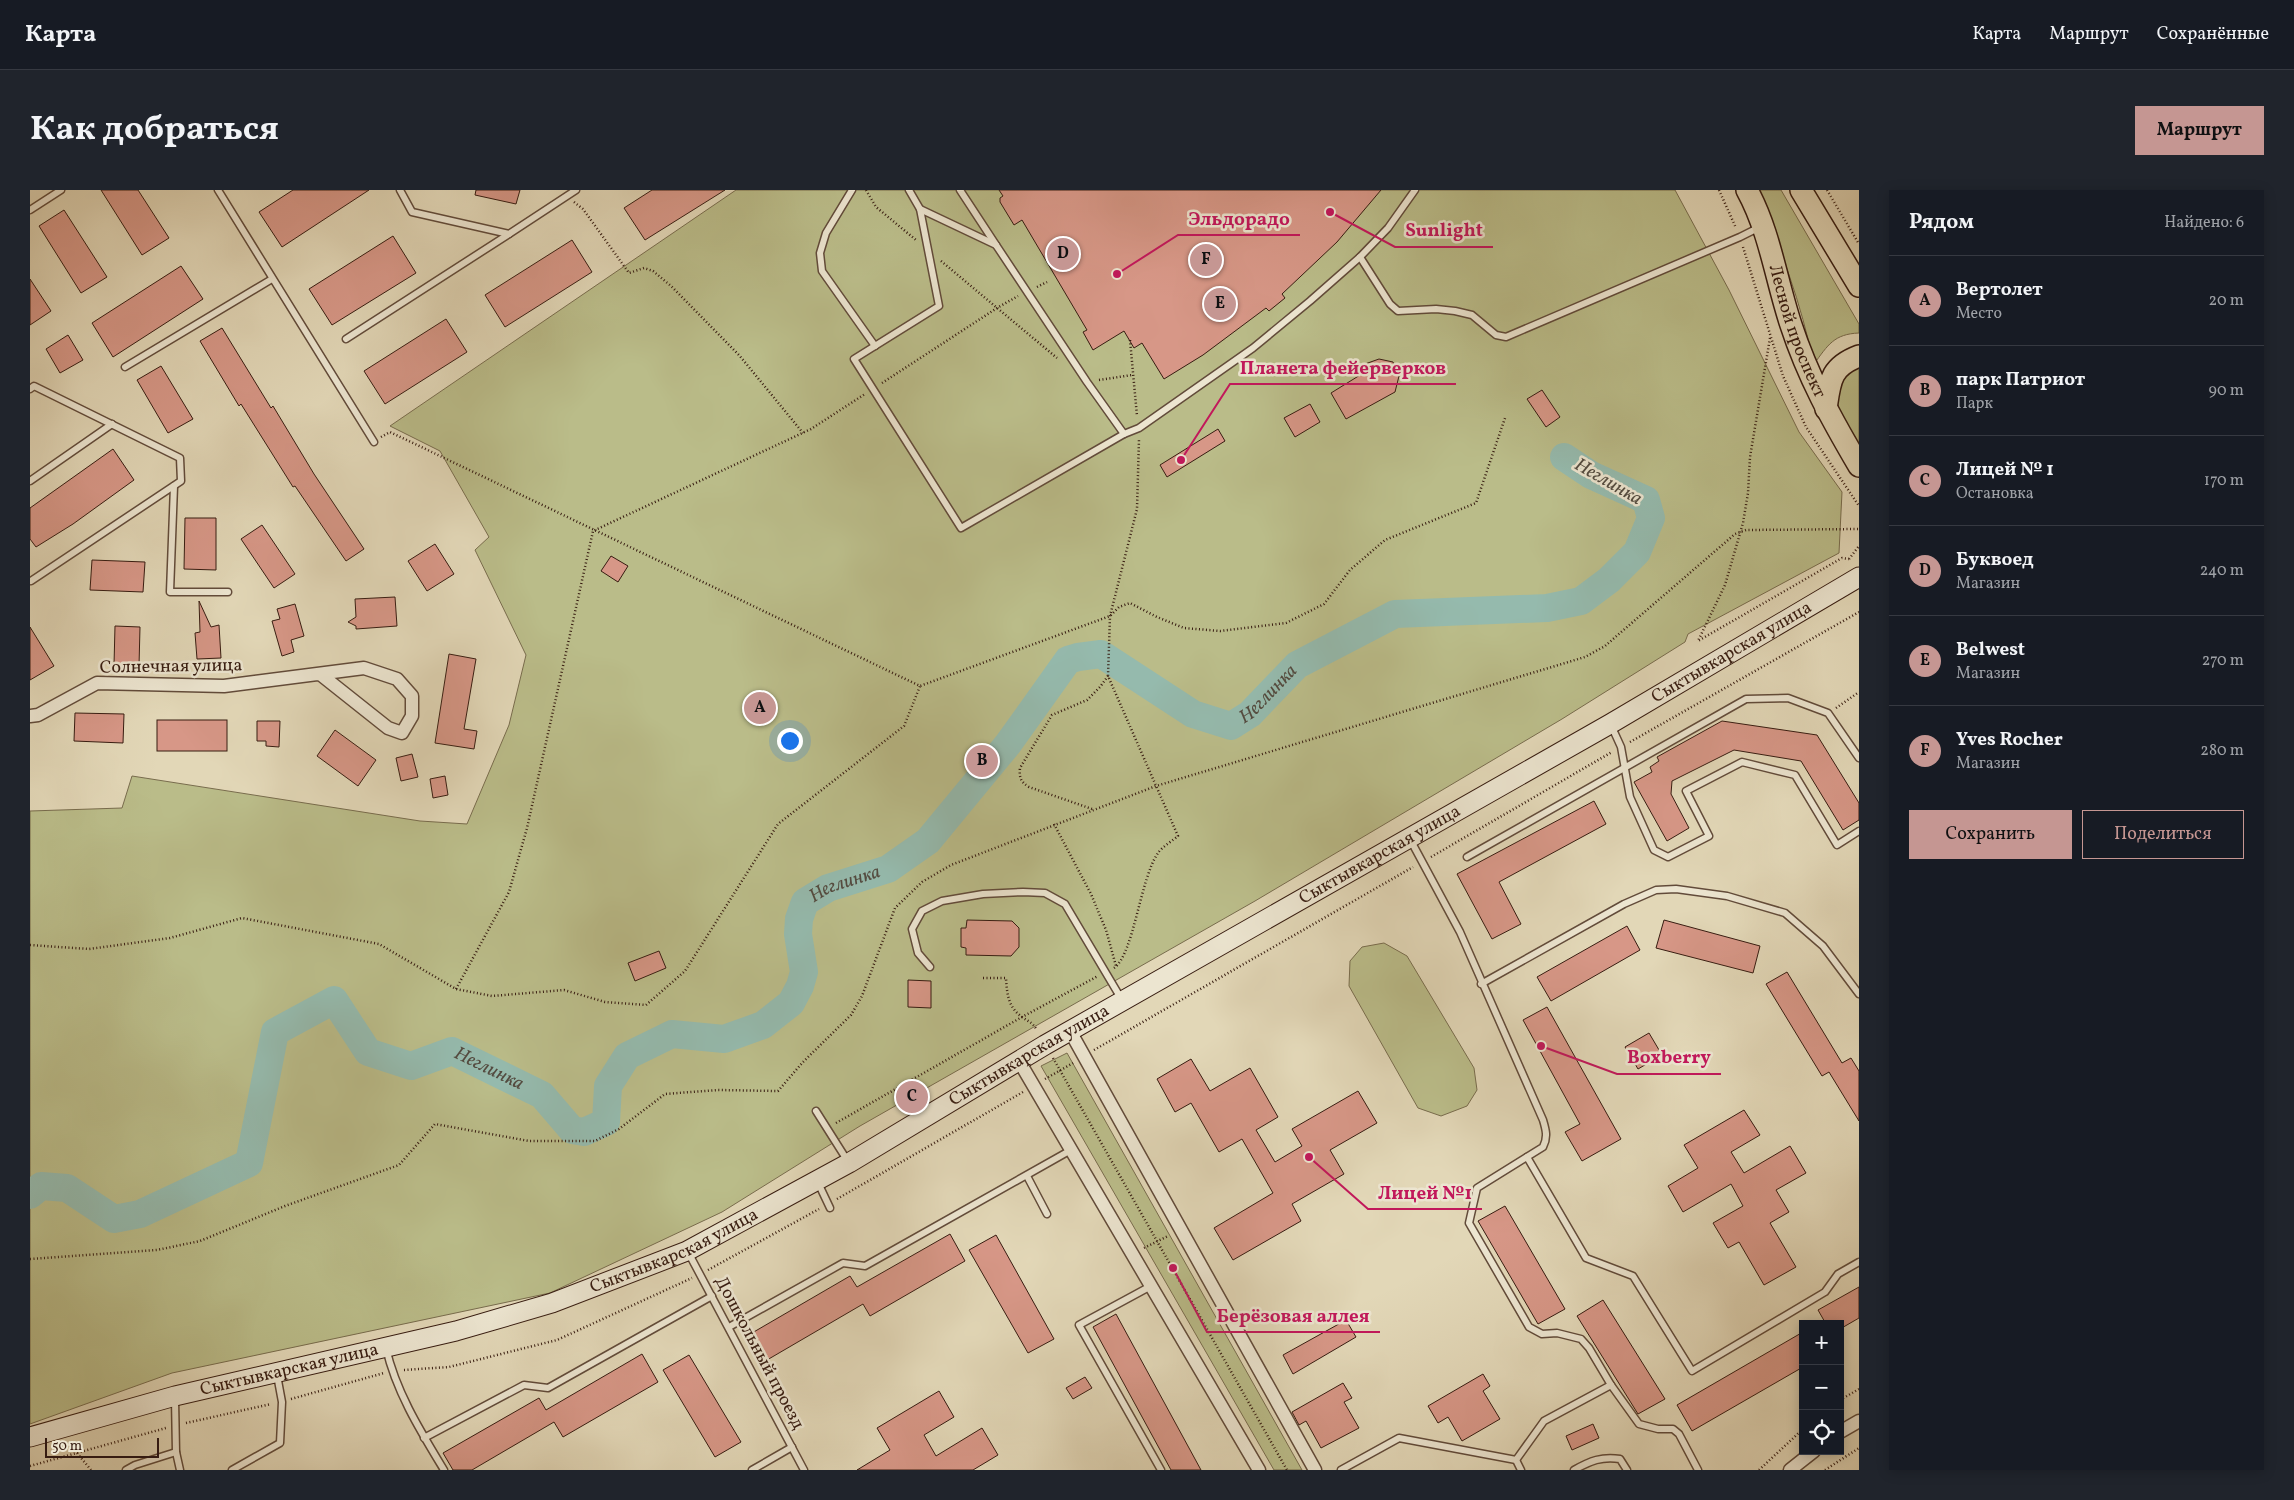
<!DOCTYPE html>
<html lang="ru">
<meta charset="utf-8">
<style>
:root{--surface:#171b24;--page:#20242c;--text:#f1f3f6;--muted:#9ea1a6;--line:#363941;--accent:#c59692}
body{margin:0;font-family:Vollkorn,serif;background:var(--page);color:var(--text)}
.controls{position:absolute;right:15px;bottom:15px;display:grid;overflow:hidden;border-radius:0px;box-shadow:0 2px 12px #0003}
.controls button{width:45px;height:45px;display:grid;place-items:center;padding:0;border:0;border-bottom:1px solid var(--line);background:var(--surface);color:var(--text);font:25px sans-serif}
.scale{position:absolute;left:15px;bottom:12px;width:114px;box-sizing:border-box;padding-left:5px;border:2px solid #371c11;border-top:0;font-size:14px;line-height:18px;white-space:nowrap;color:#371c11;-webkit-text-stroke:4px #ece5d0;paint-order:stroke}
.you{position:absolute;left:759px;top:550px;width:18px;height:18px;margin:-12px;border:4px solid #fff;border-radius:50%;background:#1a73e8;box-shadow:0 0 0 8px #1a73e833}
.badge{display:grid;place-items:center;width:32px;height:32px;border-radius:50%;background:var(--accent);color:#111;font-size:16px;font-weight:700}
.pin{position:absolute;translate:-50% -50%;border:2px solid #fff;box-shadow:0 1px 5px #0006}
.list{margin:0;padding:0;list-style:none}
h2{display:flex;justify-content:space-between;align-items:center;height:65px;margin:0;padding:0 20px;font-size:21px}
h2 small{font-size:16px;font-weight:400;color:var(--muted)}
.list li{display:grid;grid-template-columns:32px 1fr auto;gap:15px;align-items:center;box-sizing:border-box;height:90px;padding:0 20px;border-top:1px solid var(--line)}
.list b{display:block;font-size:19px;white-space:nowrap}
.list p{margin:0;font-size:16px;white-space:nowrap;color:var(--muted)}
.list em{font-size:16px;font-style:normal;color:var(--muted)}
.actions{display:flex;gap:10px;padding:15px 20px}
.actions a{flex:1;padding:11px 0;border:1px solid var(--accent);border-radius:0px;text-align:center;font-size:18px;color:var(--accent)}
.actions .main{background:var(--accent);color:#111}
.icon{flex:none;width:28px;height:28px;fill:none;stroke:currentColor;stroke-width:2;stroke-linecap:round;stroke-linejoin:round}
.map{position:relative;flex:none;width:1829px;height:1280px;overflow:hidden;border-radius:0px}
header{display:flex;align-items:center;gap:30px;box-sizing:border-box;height:70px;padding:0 25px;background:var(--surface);border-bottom:1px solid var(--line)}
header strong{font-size:24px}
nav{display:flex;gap:28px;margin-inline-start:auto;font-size:18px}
.intro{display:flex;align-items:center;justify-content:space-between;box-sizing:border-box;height:120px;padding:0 30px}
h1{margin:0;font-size:35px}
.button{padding:12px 22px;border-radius:0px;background:var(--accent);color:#111;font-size:18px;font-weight:700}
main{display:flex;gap:30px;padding:0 30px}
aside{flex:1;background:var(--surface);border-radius:0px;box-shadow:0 2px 12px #0003}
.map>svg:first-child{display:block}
</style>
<header>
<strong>Карта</strong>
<nav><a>Карта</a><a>Маршрут</a><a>Сохранённые</a></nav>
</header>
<div class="intro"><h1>Как добраться</h1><a class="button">Маршрут</a></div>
<main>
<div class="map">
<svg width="1829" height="1280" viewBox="0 0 1829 1280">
<rect width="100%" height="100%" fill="#e2d7b7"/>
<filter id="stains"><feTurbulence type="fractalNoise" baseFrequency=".004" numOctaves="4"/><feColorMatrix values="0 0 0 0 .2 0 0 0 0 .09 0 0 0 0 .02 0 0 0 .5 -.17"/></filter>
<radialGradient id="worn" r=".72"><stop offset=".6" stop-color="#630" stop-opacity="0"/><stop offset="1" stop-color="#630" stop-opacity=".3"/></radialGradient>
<g fill="#babc89" stroke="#786c4d">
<path d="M706,0H1645L1699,100L1769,242L1812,302L1809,363L1658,444L1655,452L1532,529L1225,711L830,936L692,1022L520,1103L142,1183L0,1234V621L92,618L102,586L390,631L437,634L479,535L496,465L445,360L459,347L410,261L360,236Z"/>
<path d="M1723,0H1751L1829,134V143C1804,144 1798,155 1784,174C1771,115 1751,54 1723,0Z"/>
<path d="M1829,173V259L1803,215L1804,188Z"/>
<path d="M1354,753L1377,766L1444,878L1447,900L1437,916L1411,926L1388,918L1319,796L1320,771L1332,757Z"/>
<path d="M1037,863L1272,1280H1244L1011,876Z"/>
</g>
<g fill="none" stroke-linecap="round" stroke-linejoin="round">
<path stroke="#95baad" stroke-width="28" id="s1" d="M0,1005L11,996L37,998L84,1029L110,1024L219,973L245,842L304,810L338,862L381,876L422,861L512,905L542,940L554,942L576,932L578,896L597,866L642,844L694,849L733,835L761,813L770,796L774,782L768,744L769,729L775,712L798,698L858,679L898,651L978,554L1038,470L1048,467L1071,464L1163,524L1201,536L1220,524L1267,475L1365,424L1517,418L1551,411L1579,390L1607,362L1621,328L1616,310L1561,285L1534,267"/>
</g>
<g fill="#d79787" stroke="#371c11">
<path d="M71,0H108L139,48L112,65Z"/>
<path d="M263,0H339L252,57L229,22Z"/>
<path d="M446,0H490L486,14L445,5Z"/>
<path d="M622,0H695L615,50L594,18Z"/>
<path d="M969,0H1351L1307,52L1252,104L1255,108L1239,121L1236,118L1173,165L1134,189L1112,153L1104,158L1094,141L1063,160L1053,142L1057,140L992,30L984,35L970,12V8L973,6Z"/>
<path d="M34,20L77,87L51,103L9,36Z"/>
<path d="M363,46L386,83L302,135L279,99Z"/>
<path d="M542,50L562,82L475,137L455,105Z"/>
<path d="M151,76L173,109L83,167L62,133Z"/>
<path d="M0,89L21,121L0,135Z"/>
<path d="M416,129L437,162L355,214L334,181Z"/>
<path d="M192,138L241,218L243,216L284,284L334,359L316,371L265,296L263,297L211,214L209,216L170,151Z"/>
<path d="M38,145L53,170L30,183L16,159Z"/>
<path d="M1349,169L1363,172L1369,186L1365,202L1316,229L1301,203L1335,182V174Z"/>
<path d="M131,176L163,229L138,243L107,190Z"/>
<path d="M1512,200L1530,227L1516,237L1497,209Z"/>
<path d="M1280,214L1290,232L1265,247L1254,228Z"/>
<path d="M1188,239L1195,251L1137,287L1130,275Z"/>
<path d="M83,259L104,290L43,334L6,357L0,349V318Z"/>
<path d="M155,328H186V380L154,379Z"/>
<path d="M232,335L265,384L244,398L211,349Z"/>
<path d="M405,354L424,384L397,401L378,371Z"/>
<path d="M581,366L598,376L588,392L571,381Z"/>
<path d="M62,370L115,372L113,402L60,400Z"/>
<path d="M365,407L367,436L326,439V436L318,432L326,427L325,409Z"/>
<path d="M169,411L181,437L189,435L191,468L167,469L165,443L170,442Z"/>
<path d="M265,414L274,446L261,450L264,462L252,466L242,431L250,429L247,419Z"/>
<path d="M85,436L110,437L109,476L84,475Z"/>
<path d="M0,437L24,476L0,490Z"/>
<path d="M419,464L446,469L434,539L447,541L444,559L405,553Z"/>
<path d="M45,523L94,524L93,553L44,551Z"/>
<rect x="127" y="530" width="70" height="31"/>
<path d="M227,531H250L249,557L236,556V551H227Z"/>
<path d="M1692,531L1787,545L1829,613V630L1813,640L1771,571L1704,560L1642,591L1641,604L1659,638L1637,651L1604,592L1622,582L1620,577L1629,571L1627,567Z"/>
<path d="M305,540L346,570L328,596L287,566Z"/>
<path d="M382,564L388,587L371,591L366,568Z"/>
<path d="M415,586L418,605L403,608L400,589Z"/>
<path d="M1564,611L1576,634L1469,692L1491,734L1462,749L1427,684Z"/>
<path d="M937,730L982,731L989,738V757L981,766L936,765V758L931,757V738H936Z"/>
<path d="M1634,730L1730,756L1723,783L1626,758Z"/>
<path d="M1597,736L1610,760L1521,811L1507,787Z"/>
<path d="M629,761L636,778L605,791L598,773Z"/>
<path d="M1757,782L1812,873L1821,868L1829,881V931L1799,882L1792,886L1736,794Z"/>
<path d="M878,790L901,791V818L878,817Z"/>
<path d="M1517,817L1591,949L1552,971L1535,942L1550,934L1493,830Z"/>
<path d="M1619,843L1632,865L1608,879L1595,857Z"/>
<path d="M1161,869L1180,901L1220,878L1248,927L1226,940L1245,972L1272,956L1262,939L1328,901L1347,933L1300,960L1314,984L1262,1014L1271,1031L1203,1070L1184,1038L1243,1003L1212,949L1189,962L1161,913L1145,922L1127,889Z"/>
<path d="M1714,920L1730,945L1701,962L1714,983L1760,956L1776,983L1746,1000L1759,1022L1740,1033L1766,1077L1734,1095L1709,1052L1698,1058L1683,1033L1713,1016L1701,994L1653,1022L1638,996L1668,978L1654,955Z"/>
<path d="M1475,1016L1535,1119L1508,1134L1448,1031Z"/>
<path d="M920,1044L935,1071L840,1126L833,1114L737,1170L722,1143L820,1086L827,1097Z"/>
<path d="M966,1045L1024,1149L998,1163L939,1060Z"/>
<path d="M1829,1097V1128L1810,1139V1134H1796L1788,1120Z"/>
<path d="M1573,1110L1635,1209L1608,1224L1547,1126Z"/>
<path d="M1086,1124L1171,1280H1141L1063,1137Z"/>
<path d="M1316,1130L1326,1147L1263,1184L1253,1165Z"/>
<path d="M1773,1142V1177L1662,1241L1647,1215Z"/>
<path d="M612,1164L628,1192L533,1247L524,1232L442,1280H423L413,1263L509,1208L516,1220Z"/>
<path d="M659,1165L711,1252L685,1267L633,1180Z"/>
<path d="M1453,1184L1460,1196L1453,1201L1470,1229L1432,1251L1418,1227L1408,1233L1398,1216Z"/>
<path d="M1055,1187L1062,1198L1043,1209L1036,1198Z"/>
<path d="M1313,1193L1322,1208L1314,1212L1329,1238L1291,1258L1276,1231L1269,1235L1262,1222Z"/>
<path d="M909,1201L924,1227L894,1245L906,1266L952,1238L968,1265L943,1280H827L860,1260L847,1238Z"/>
<path d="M1563,1234L1569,1248L1542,1260L1536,1246Z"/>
</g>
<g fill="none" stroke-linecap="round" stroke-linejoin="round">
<g stroke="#624b3a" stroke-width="9">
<g id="lane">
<path d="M188,0L344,252"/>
<path d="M370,0L382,22L479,44L546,0"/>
<path d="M822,0L796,43L790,63L792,81L845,156"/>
<path d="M879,0L890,19L909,116L824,169L931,338L1094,244"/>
<path d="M930,0L966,55"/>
<path d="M890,19L966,55L1057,192L1094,244L1109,238L1223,158L1280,111L1330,67L1358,38L1385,0"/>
<path d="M0,20L31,0"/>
<path d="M1330,67L1360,114L1368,121L1406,119L1425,121L1442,125L1466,145L1476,147L1710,47L1730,37"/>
<path d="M316,149L479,44"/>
<path d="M95,177L242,89"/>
<path d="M0,199L4,196L150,268L151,291L1,391"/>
<path d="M0,291L82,234"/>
<path d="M144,296L140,402H198"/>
<path d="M1581,535L1591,557L1600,607L1624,660L1638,667L1679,646L1656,601L1712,572L1765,585L1807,655L1829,641"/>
<path d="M1381,651L1430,742L1513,930C1516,940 1518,947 1513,957L1447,998L1439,1033L1499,1137L1512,1144L1527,1143L1551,1149L1559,1158L1581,1195L1609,1234L1628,1239H1643L1649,1244L1668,1280"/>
<path d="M1437,667L1716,509L1758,508L1798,523L1829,568"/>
<path d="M900,777L888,763L882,739L892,721L912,711L953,704L993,702L1015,703L1035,714L1092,810"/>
<path d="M1451,794L1594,714L1626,700L1646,699L1697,706L1755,723L1793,756L1829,804"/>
<path d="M786,921L817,970"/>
<path d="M1497,967L1556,1068L1603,1086L1662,1181L1795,1102L1808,1084L1829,1072"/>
<path d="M997,986L1017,1024"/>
<path d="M791,999L800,1018"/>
<path d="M658,1062L774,1280"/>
<path d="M1121,1096L1049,1135L1131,1280"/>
<path d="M699,1137L813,1073L835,1076L1041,960"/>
<path d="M356,1158C366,1202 391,1242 414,1280"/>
<path d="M145,1209L146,1262L150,1280"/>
<path d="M394,1248L494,1195L518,1198L682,1106"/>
<path d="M1486,1270L1491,1280"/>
<path d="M96,1280L105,1275L146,1262"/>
<path d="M202,1280L250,1253L252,1212L247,1185"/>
<path d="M722,1280L762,1257"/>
<path d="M1311,1280L1369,1248L1486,1270L1514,1231L1581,1195"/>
<path d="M1544,1280C1560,1271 1572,1266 1590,1269L1597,1280"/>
</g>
</g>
<g stroke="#624b3a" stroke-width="15">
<g id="street">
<path d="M0,526L8,525L67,493L194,496L334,478L367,489L382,506V526L372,543L358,538L290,484"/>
<path d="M1040,841L1285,1280"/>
<path d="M989,871L1229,1280"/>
<path d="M1810,1242L1829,1231"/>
<path d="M1760,1280L1784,1261"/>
</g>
</g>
<g stroke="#371c11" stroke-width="21">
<g id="secondary">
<path id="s2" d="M0,1247L145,1206L426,1141L522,1113L657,1061L819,973L1015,855L1580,534L1829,387"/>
</g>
</g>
<g stroke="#371c11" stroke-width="24">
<g id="primary">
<path id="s3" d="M1717,0C1740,42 1746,90 1761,135C1778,187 1802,230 1829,276"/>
<path d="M1771,0L1829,96"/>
<path d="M1796,219C1800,191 1800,177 1829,166"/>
</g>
</g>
<g stroke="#371c11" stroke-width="2.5" stroke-dasharray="1 2.5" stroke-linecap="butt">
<path d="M836,0L846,17L886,50"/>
<path d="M1689,0L1706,38"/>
<path d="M1797,0L1829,54"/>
<path d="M544,12L553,19L599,83L614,78L623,81L641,96L709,165L773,243"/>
<path d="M1713,57L1753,186L1776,237L1829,316"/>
<path d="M911,71L1027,168"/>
<path d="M1007,97L1017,92"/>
<path d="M1740,148L1720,267L1718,303L1713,333L1695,395L1668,451L1812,368L1819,369"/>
<path d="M1100,150L1107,226"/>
<path d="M1069,190L1102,185"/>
<path d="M852,193L967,118L988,106"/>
<path d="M351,247L360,242L890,496L1080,426L1089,417L1100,413L1127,427L1154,438L1190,441L1256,433L1294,414L1320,380L1355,350L1446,313L1475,228"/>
<path d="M1819,369L1829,356"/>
<path d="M1806,518L1829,502"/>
<path d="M1600,552L1829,422"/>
<path d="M1062,619L999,597C991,592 989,588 990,578L1022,525L1057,510L1070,497L1078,486"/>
<path d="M1024,634L1061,704L1076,740L1086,776"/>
<path d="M1401,667L1582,562"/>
<path d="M0,755L59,759L140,748L212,728L349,754L426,799L462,806L534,800L575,812L616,815L655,781L748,634L874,536L890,496"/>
<path d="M1084,778C1104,764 1110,689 1128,663C1132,657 1142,651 1148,646L1078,486L1080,426L1107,319L1109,249"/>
<path d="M953,788H976C977,804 978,817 992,827C999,832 1002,832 1007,840"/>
<path d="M426,799L479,702L497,638L563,341L781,239L835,204"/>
<path d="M1064,860L1383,677"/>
<path d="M1023,868L1257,1280"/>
<path d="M1015,889L1043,873"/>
<path d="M806,933L992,827L1068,786"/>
<path d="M807,1009L993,902"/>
<path d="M1114,1058L1138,1046"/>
<path d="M0,1069L127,1060L170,1051L255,1016L369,975L405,934L499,951H565L589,939L635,904L688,900L748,901L773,872L821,825L832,806L865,718L892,692L921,675L1126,596L1555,467L1575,456L1705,344L1716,340L1829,339"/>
<path d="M678,1080L789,1019"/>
<path d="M374,1180L419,1177L527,1150L662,1088"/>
<path d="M261,1209L354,1183"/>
<path d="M1810,1210L1829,1199"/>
<path d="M156,1233L241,1214"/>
<path d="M47,1263L61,1280"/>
<path d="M0,1276L136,1238"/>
<path d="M1729,1280L1773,1239"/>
<path d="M1795,1280L1829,1258"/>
</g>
<use href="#lane" stroke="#ece5d0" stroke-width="6"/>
<use href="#street" stroke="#ece5d0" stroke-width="12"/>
<use href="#secondary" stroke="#ece5d0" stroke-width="19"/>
<use href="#primary" stroke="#e2d7b7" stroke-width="21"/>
</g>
<g text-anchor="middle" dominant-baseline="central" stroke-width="5" stroke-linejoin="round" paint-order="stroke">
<g font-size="18" fill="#371c11" stroke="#ece5d0">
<text stroke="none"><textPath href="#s3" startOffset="150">Лесной проспект</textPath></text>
<text stroke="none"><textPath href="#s2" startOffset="1888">Сыктывкарская улица</textPath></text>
<text transform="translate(141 477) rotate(-1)">Солнечная улица</text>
<text stroke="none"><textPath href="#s2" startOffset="1482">Сыктывкарская улица</textPath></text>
<text stroke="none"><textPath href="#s2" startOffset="1078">Сыктывкарская улица</textPath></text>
<text stroke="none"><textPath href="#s2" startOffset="672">Сыктывкарская улица</textPath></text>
<text transform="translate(729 1163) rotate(62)">Дошкольный проезд</text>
<text stroke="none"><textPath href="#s2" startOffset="268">Сыктывкарская улица</textPath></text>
</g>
<g font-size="19" font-style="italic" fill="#534b40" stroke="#ece5d0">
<text transform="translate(1578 292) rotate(30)">Неглинка</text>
<text stroke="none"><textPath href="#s1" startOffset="1734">Неглинка</textPath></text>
<text stroke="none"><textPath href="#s1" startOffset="1178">Неглинка</textPath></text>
<text stroke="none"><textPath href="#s1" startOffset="636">Неглинка</textPath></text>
</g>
</g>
<path fill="none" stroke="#c2185b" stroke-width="2" d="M1087 84L1148 45H1270M1300 22L1365 57H1463M1151 270L1200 194H1426M1511 856L1587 884H1691M1279 967L1338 1019H1452M1143 1078L1177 1142H1350"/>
<g fill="#c2185b" stroke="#ece5d0" stroke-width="2">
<circle cx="1087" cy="84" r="5"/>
<circle cx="1300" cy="22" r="5"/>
<circle cx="1151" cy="270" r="5"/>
<circle cx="1511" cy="856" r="5"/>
<circle cx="1279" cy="967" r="5"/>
<circle cx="1143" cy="1078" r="5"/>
</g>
<g font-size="19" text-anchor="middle" font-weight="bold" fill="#c2185b" stroke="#ece5d0" stroke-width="5" stroke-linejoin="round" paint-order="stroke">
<text x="1209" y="35">Эльдорадо</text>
<text x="1414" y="46">Sunlight</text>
<text x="1313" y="184">Планета фейерверков</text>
<text x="1639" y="873">Boxberry</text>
<text x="1395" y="1009">Лицей №1</text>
<text x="1263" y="1132">Берёзовая аллея</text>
</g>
<rect width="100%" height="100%" filter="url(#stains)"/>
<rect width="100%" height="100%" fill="url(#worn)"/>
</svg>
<div class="controls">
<button>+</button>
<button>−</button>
<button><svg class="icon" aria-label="locate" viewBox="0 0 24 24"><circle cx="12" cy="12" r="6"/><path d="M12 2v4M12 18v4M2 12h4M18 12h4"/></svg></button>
</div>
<div class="scale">50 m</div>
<div class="you"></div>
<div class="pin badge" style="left:730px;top:518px">A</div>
<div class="pin badge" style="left:952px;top:571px">B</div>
<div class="pin badge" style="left:882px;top:907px">C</div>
<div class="pin badge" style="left:1033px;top:64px">D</div>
<div class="pin badge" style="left:1190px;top:114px">E</div>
<div class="pin badge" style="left:1176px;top:70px">F</div>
</div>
<aside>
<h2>Рядом<small>Найдено: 6</small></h2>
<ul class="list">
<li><span class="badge">A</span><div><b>Вертолет</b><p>Место</p></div><em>20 m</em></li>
<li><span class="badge">B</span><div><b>парк Патриот</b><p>Парк</p></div><em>90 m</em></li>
<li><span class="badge">C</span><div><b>Лицей № 1</b><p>Остановка</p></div><em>170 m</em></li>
<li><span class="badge">D</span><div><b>Буквоед</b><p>Магазин</p></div><em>240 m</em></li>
<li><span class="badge">E</span><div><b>Belwest</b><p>Магазин</p></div><em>270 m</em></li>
<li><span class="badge">F</span><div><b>Yves Rocher</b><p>Магазин</p></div><em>280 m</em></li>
</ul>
<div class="actions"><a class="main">Сохранить</a><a>Поделиться</a></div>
</aside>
</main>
